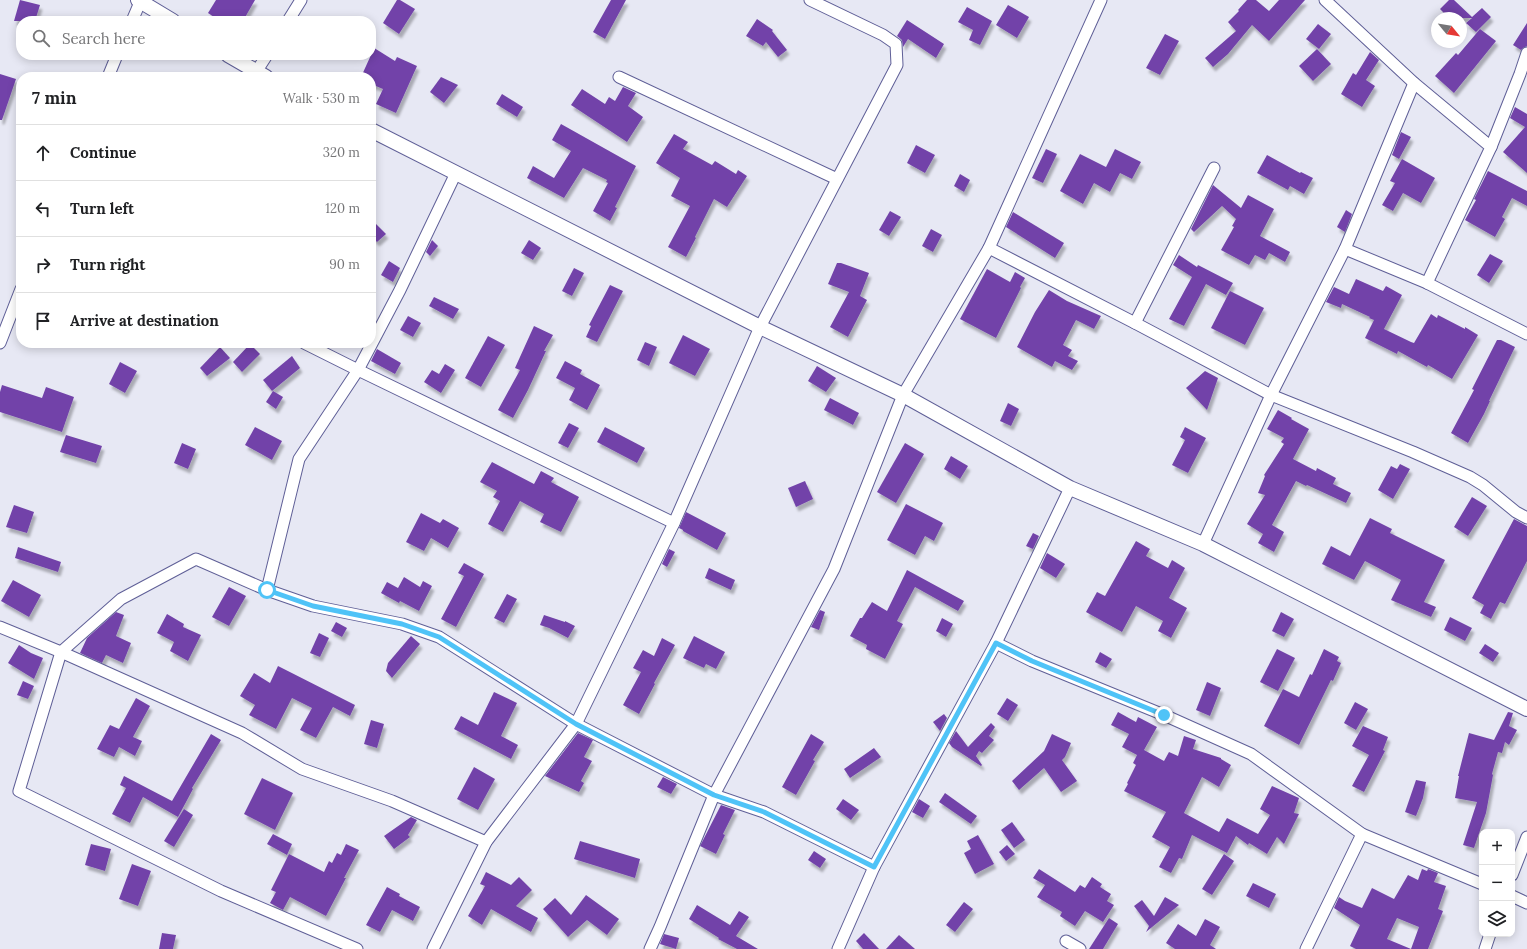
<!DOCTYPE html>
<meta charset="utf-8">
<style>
:root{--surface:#fff;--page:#f2f2f2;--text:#202124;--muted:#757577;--line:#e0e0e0}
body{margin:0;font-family:Lora,serif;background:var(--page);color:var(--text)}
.controls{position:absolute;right:12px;bottom:12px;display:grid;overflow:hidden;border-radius:8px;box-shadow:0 2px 10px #0003}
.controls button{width:36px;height:36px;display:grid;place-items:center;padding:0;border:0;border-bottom:1px solid var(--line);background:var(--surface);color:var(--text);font:20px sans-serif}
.compass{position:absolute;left:1431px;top:12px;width:36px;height:36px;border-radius:50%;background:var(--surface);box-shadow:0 2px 10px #0003;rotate:120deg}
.stop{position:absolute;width:12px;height:12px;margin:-9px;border:3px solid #4fc3f7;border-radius:50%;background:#fff}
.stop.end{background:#4fc3f7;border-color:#fff;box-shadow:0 1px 4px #0008}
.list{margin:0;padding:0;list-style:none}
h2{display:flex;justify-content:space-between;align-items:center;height:52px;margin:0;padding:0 16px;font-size:17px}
h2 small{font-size:13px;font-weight:400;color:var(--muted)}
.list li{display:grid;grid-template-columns:26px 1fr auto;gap:12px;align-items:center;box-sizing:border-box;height:56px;padding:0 16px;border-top:1px solid var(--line)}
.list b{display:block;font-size:15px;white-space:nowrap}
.list em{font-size:13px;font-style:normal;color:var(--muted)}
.icon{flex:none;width:22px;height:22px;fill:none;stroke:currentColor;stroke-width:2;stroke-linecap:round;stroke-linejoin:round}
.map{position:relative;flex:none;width:1527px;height:949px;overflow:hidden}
.search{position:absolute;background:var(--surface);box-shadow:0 2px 10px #0003;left:16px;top:16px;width:360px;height:44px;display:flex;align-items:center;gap:10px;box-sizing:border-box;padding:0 14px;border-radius:16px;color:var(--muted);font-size:15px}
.panel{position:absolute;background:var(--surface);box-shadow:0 2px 10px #0003;left:16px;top:72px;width:360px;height:276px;border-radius:16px}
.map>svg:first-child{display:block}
</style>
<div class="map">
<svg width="1527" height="949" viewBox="0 0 1527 949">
<defs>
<filter id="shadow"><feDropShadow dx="2.5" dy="4.5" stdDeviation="1" flood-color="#0004"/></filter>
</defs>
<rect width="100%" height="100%" fill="#e7e8f4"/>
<g fill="#7243a9" fill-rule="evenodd" filter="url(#shadow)">
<path d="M20,0L40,5L35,21H14Z"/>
<path d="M216,0H255L243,21H220L208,13Z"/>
<path d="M397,0H400L415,9L399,34L383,23Z"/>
<path d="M611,0H626L605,39L593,32Z"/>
<path d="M1247,0H1256L1269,11L1279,0H1305L1269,41L1252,25L1228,54L1213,67L1205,58L1236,31L1228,22L1239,11L1238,10Z"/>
<path d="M1449,0H1454L1472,17L1482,8L1491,17L1476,32L1466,23L1472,18H1449L1440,9Z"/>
<path d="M1008,5L1029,17L1017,38L996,25Z"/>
<path d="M967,7L992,21L980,45L969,40L973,30L958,22Z"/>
<path d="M757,19L773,30L772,31L787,50L778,57L766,42L763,46L746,36Z"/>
<path d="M907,20L944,44L936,58L908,39L903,47L902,40L897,36Z"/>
<path d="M1527,23V46L1523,48L1521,50L1513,45Z"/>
<path d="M1318,24L1331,34L1319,49L1306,39Z"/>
<path d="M1480,29L1496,41L1454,93L1435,76L1456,53L1458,55Z"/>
<path d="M1165,34L1179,41L1160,75L1146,68Z"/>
<path d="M371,46L395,61L397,57L417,66L396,113L376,104L383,89L371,84V77H361L371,55Z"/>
<path d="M1317,49L1331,64L1313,81L1299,66Z"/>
<path d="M1370,52L1379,60L1366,80L1375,86L1362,107L1341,94L1353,73L1356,75Z"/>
<path d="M0,74L16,79L2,120H0Z"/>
<path d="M441,77L458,85L444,103L430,92Z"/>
<path d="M623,87L636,93L628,106L643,117L627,142L571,105L582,89L605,104L609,97L615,101Z"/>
<path d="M502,94L523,107L517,117L496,104Z"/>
<path d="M1515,107L1527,114V173L1503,152L1525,127L1510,118Z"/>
<path d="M561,124L636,166L615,207L617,208L610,221L593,211L608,183L606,182L607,180L583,168L564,198L527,178L533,166L554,178L571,151L552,140Z"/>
<path d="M1401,132L1411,137L1399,159L1392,155Z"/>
<path d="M674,134L688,142L683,149L712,165L715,161L736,174L738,170L747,176L727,207L714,199L695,237L696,238L686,257L668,247L690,206L671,196L680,178L656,163Z"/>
<path d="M916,145L935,155L925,173L907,163Z"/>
<path d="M1046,149L1057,154L1043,183L1032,178Z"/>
<path d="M1115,149L1141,162L1132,179L1120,173L1110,192L1094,183L1083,204L1060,191L1080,154L1106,167Z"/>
<path d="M1267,155L1300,173L1301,172L1313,178L1304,194L1290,186L1288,190L1257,173Z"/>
<path d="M1402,159L1435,178L1421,203L1403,193L1393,211L1382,205L1395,183L1390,181Z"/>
<path d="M1488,171L1527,191V206L1512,198L1502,217L1505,219L1495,237L1465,220L1476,200L1474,199Z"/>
<path d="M960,174L970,180L964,192L954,186Z"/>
<path d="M1213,185L1241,208L1248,195L1274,209L1260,236L1290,252L1285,262L1269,253L1265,260L1255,255L1249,265L1221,250L1234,227L1232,226L1236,219L1222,206L1194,232L1191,229Z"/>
<path d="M1346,210L1352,214L1345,232L1337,227Z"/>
<path d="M890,211L901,217L889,236L879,230Z"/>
<path d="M1013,212L1064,243L1055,258L1006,227Z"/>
<path d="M371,219L386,234L377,242L371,236Z"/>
<path d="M931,229L942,235L933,252L922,246Z"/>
<path d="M432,240L438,246L430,256L426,252Z"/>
<path d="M529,240L541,248L533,260L521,253Z"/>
<path d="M1490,254L1503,261L1489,283L1477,275Z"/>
<path d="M1179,255L1197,267L1198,265L1233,283L1226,295L1206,284L1184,326L1169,319L1192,277L1173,265Z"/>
<path d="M389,261L400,268L393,282L381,275Z"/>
<path d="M837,263H841L869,273L860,296L867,300L848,337L830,327L849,292L828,284Z"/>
<path d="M574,268L584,273L572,296L562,291Z"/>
<path d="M987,269L1010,282L1015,272L1025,278L1020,287L1021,288L996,338L960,319Z"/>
<path d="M1356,279L1383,291L1386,286L1402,295L1384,329L1411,342L1414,343L1431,314L1437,318L1438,315L1465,329V327L1478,335L1452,379L1428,365L1427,367L1398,351L1397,354L1365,338L1374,320L1369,318L1370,317L1342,304L1341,308L1326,302L1334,287L1349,294Z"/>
<path d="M610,285L623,291L597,342L586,337L591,326L589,325Z"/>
<path d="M1049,290L1067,301L1101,316L1094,329L1076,320L1063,345L1072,350L1068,356L1078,361L1072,370L1055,361L1052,367L1017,347L1035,312Z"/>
<path d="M1230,291L1264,308L1245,345L1211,328Z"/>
<path d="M434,297L459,309L453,319L429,306Z"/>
<path d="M408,316L421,323L413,337L400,330Z"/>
<path d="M534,326L553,335L544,351H546L528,390L513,418L498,410L520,370L515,368Z"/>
<path d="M683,335L710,349L695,376L669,363Z"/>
<path d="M488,336L505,345L481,387L465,378Z"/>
<path d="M1497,340H1501L1515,347L1489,401H1490L1484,414L1468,443L1451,433L1474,390L1472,389Z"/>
<path d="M645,342L657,347L649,366L637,360Z"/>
<path d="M250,344L260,354L242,372L233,362Z"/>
<path d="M220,347L230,358L207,376L200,368Z"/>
<path d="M377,349L401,363L395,374L371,361Z"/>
<path d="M292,356L300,368L272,391L263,380Z"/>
<path d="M565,361L582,370L580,374L600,385L587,410L569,400L575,388L556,378Z"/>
<path d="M120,362L137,371L125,393L109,384Z"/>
<path d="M445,364L455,370L441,393L424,382L432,370L439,374Z"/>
<path d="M817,366L836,378L826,392L808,381Z"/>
<path d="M1205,371L1218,378L1207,410L1186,388Z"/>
<path d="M2,385L42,398L46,387L74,397L62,432L0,412V392Z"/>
<path d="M273,391L283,397L276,409L266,402Z"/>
<path d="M830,398L859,413L853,425L824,410Z"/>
<path d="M1008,403L1019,409L1011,426L1000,421Z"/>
<path d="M1278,410L1292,418L1291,419L1309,429L1293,459L1316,471L1317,468L1336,478L1333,484L1351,493L1346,503L1307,485L1306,486L1296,481L1272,525L1284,532L1274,552L1258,543L1263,534L1247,524L1265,495L1258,493L1265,476L1264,475L1284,444L1281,442L1284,438L1267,429Z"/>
<path d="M569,423L579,428L568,448L558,443Z"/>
<path d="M255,427L282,441L272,460L245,445Z"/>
<path d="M605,427L645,448L637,463L597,442Z"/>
<path d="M1185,427L1206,438L1188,473L1172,465L1185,440L1180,437Z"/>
<path d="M66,435L102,446L96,463L60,452Z"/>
<path d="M182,443L196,449L188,469L174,463Z"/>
<path d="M905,443L924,454L896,503L877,492Z"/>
<path d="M951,456L968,466L960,479L944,469Z"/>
<path d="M492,462L534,484L541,471L554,478L551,482L579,497L561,532L540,522L544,514L520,501L503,532L488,524L500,501L493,497L497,491L480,482Z"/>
<path d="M1400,464L1410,469L1393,499L1378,490L1391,466L1397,469Z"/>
<path d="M805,481L813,499L796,507L788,488Z"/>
<path d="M1472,497L1487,506L1468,536L1454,527Z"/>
<path d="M906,504L943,523L934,541L925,536L915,555L887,540Z"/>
<path d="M14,505L34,512L27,533L6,527Z"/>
<path d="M686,512L726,533L717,550L683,531V530L679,528Z"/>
<path d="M421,513L440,523L443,519L459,528L448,548L431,538L424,551L406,542Z"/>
<path d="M1370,518L1392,529L1390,533L1445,560L1424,602L1436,607L1431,617L1391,600L1401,580L1365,561L1354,580L1322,564L1331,546L1350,556Z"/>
<path d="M1514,519L1527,526V561L1505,604L1500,602L1491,619L1480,613L1484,605L1472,598Z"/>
<path d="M1033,533L1039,536L1033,549L1026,546Z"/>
<path d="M1136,541L1150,549L1146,556L1168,568L1172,560L1185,568L1169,598L1187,608L1171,638L1158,631L1163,621L1136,606L1122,632L1086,612L1097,592L1105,596Z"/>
<path d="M18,547L61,562L58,572L15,558Z"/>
<path d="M669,549L675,552L667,567L662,564Z"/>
<path d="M1047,553L1065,564L1056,578L1040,568Z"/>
<path d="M464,563L484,574L456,627L441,619L464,576L458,573Z"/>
<path d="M709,568L735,580L731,590L705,578Z"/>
<path d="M907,570L964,601L958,611L915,587L897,621L903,624L885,659L866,649L867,645L850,636L860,618H862L872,602L887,611Z"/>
<path d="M404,577L420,587L423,581L432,586L419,611L400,601L399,603L381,593L387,582L398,588Z"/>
<path d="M13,580L41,595L29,617L1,601Z"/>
<path d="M229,587L246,596L229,626L212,617Z"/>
<path d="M507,594L517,599L504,623L494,618Z"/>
<path d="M820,610L825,612L819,630L811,627Z"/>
<path d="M116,612L124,615L116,636L131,643L123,663L106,655L102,663L80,653L87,638Z"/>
<path d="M1281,612L1294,619L1284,637L1272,631Z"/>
<path d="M167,614L184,624L183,627L201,635L188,661L170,651L174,642L157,633Z"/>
<path d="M544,615L565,622V621L575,626L568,638L549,628L540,625Z"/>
<path d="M1450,617L1472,628L1465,641L1444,630Z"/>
<path d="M942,618L953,624L946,637L936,631Z"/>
<path d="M336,622L347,628L342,637L331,631Z"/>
<path d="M319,633L329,638L320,657L310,653Z"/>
<path d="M411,636L420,644L392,678L386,671L388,663Z"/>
<path d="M694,636L725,652L716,669L706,664L704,668L683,658Z"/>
<path d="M662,638L675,645L654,683L655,684L639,714L623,705L641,672L633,668L643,650L654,656Z"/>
<path d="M1485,644L1499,653L1493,662L1479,653Z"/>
<path d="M19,645L31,653L43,658L34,679L8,663Z"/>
<path d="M1277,649L1295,658L1278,691L1260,682Z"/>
<path d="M1324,649L1339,657L1337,661L1341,663L1333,681L1331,680L1299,745L1264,726L1283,689L1299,697L1310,674L1312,675Z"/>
<path d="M1100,652L1112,659L1106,668L1095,662Z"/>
<path d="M278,666L355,705L350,716L333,707L316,738L300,730L312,708L292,698L276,729L249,715L255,705L240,696L254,673L270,683Z"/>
<path d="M23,681L34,686L28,699L17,695Z"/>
<path d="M1207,682L1221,688L1210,716L1196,710Z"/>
<path d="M494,692L517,703L501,736L518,745L511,759L454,729L461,716L478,725Z"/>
<path d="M136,698L150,706L133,737L142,741L135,756L119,747L114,757L97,749L110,725L119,729Z"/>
<path d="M1007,698L1018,705L1008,721L997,714Z"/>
<path d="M1355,702L1368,709L1356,730L1344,723Z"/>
<path d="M1118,712L1136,722L1138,717L1157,727L1144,750L1164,761L1169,752L1178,756L1184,736L1196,740L1193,749L1221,758V759L1231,765L1219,787L1202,777L1184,813L1219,832L1227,818L1258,834L1270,815L1260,809L1272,786L1299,798L1294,813L1299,814L1284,844L1277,837L1267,854L1249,843L1248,845L1236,836L1227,853L1192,835L1182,859L1179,858L1171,873L1159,867L1170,847L1152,837L1166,812L1124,791L1128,784L1127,783L1136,765L1133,763L1137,755L1122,747L1129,734L1111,725Z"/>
<path d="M1508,712L1513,713L1509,726L1517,730L1509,745L1505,742L1502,753L1498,752L1492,774L1493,775L1486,813L1474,848L1463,845L1477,802L1455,798L1459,776H1458L1469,733L1494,740Z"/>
<path d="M944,714L947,718L940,731L933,722Z"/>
<path d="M371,720L384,724L377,748L364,744Z"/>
<path d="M991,723L995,727L989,736L994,740L982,753L979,751L976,756L982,765L981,766L952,747L949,743L956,731L968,747Z"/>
<path d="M1363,726L1388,737L1383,750L1385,751L1364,792L1352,786L1369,755L1352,746Z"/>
<path d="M578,733L593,740L584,757L592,761L581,781L584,783L579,792L545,776Z"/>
<path d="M211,734L221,740L192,788L193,789L178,817L143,797L130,823L112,814L126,788L120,785L124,776L172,801Z"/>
<path d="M811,734L824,742L813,760L815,761L796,795L782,787Z"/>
<path d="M1052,734L1071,743L1065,757L1062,760L1077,781L1061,792L1044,768L1019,790L1012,781L1044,751Z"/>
<path d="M874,748L881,757L850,778L844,769Z"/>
<path d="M474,767L495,779L478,810L457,799Z"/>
<path d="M663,777L677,784L671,794L657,787Z"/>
<path d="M262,778L293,793L275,830L244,814Z"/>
<path d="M1416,780L1426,782L1423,798L1416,816L1405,812Z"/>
<path d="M945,793L977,816L971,824L939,802Z"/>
<path d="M843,799L859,810L851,820L836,809Z"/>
<path d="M919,799L930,806L923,818L912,812Z"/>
<path d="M721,805L735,810L723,834L725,835L716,854L700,846Z"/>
<path d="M184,809L193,815L174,847L164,841Z"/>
<path d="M411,817L417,820L408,835L410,837L394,849L384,836Z"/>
<path d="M1012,822L1025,840L1014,848L1001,830Z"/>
<path d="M273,834L292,844L287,855L267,844Z"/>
<path d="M978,835L994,864L975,874L964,853L971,849L967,841Z"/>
<path d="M580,841L640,859L635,878L574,859Z"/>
<path d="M91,844L111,849L105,871L85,865Z"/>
<path d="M346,844L359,850L344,878H346L326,916L290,897L283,910L270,903L276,892L271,890L289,854L324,872L329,861L332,863L337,853L341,855Z"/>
<path d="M1007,845L1015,854L1006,861L999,852Z"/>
<path d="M814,851L826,859L820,868L808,860Z"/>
<path d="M1224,854L1234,861L1212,895L1202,889Z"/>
<path d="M132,864L151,871L138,906L119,899Z"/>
<path d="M1039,869L1075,892L1080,885L1085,888L1092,877L1102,884L1100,887L1111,894L1107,901L1114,905L1103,922L1085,911L1075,926L1060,916L1062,912L1037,897L1045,885L1033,878Z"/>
<path d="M1422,869L1427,871L1428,869L1438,873L1434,882L1446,886L1438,909L1443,911L1428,949H1356L1350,946L1360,925L1334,908L1339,897L1345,901L1362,908L1372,888L1394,899L1408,875L1418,880ZM1397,918L1419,927L1411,949L1387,939Z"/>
<path d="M486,872L511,885L519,877L532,890L516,906L538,918L531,932L491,909L482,925L468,916L485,886L480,884Z"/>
<path d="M1253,883L1276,894L1269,908L1246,896Z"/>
<path d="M387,887L400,894L399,896L420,907L413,921L392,910L380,932L366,925Z"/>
<path d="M586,895L619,919L607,935L587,920L568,937L543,909L555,898L571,915Z"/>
<path d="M1165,897L1179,905L1146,932L1149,926L1134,906L1142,900L1154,916Z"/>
<path d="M964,902L973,909L955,932L946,925Z"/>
<path d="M697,905L730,925L739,911L749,917L736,936L758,949H737L718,939L719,938L689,919Z"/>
<path d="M1109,918L1118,924L1103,949H1089Z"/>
<path d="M1205,919L1220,927L1210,945L1216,949H1175L1166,943L1178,924L1196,936Z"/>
<path d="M162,933L176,935L173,949H159Z"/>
<path d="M864,933L879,949H863L856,941Z"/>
<path d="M664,934L679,938L676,949L660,944Z"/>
<path d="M899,935L915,949H886Z"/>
</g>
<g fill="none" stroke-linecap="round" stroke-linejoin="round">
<g stroke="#5f5f97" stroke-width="13">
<g id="minor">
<path d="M1101,0L989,248L1135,323L1271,395L1413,452L1470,477L1483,485L1516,512L1527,518"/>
<path d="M1325,0L1414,83L1491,147L1427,283"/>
<path d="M132,21L141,0"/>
<path d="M288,21L301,0"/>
<path d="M256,72L267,55"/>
<path d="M108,77L117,55"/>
<path d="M619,77L837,179"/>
<path d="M1491,147L1520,74L1527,53"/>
<path d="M456,173L400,290L358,370L674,523"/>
<path d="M1345,249L1427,283L1527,334"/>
<path d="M1135,323L1214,168"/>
<path d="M0,343L21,289"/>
<path d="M1203,544L1271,395L1345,249L1414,83"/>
<path d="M267,590L299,459L358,370L304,343"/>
<path d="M0,627L61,652L242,733L302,769L392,801L486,842"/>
<path d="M996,643L1032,661L1164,715L1251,754L1362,834L1482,884"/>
<path d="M1512,875L1527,837"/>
<path d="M1512,896L1527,903"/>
<path d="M1066,941L1080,949"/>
<path d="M357,949L221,891L19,791L61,652L121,599L196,559L267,590L313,606L402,624L439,637L576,724L714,795L764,812L874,867"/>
<path d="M433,949L486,842L576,724L674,523L760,327L897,65L896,44L883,35L810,0"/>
<path d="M650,949L660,927L714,795L834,569L903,395L989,248"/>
<path d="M838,949L874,867L996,643L1070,488"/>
<path d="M1306,949L1362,834"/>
<path d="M1485,949L1490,934"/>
</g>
</g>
<g stroke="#5f5f97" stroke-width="16">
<g id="tertiary">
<path d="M138,0L173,21"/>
<path d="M228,55L266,77"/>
<path d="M371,130L760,327L903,395L1070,488L1203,544L1527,709"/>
</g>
</g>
<use href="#minor" stroke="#fff" stroke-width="11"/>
<use href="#tertiary" stroke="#fff" stroke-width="14"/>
</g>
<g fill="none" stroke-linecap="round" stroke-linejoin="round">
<path stroke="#4fc3f7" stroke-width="5" d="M267,590L313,606L402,624L439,637L576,724L714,795L764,812L874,867L996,643L1032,661L1164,715"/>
</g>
</svg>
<div class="controls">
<button>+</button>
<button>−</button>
<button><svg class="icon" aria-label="layers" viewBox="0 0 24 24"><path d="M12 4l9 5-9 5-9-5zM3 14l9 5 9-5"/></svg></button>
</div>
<svg class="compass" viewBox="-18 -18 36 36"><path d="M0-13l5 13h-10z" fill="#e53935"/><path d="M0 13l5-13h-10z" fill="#757577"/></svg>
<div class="stop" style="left:267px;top:590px"></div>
<div class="stop end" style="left:1164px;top:715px"></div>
<div class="search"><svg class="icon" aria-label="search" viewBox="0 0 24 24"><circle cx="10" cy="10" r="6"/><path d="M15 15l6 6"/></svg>Search here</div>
<section class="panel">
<h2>7 min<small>Walk · 530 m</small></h2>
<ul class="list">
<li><svg class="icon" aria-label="ahead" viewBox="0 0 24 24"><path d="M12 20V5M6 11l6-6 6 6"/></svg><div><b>Continue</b></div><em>320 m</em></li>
<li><svg class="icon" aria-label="left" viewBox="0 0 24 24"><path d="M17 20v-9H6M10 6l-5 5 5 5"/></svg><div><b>Turn left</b></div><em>120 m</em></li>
<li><svg class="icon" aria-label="right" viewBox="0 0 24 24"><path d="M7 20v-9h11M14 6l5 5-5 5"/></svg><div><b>Turn right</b></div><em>90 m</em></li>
<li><svg class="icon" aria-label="arrive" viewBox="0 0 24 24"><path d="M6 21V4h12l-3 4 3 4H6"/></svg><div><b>Arrive at destination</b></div></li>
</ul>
</section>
</div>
